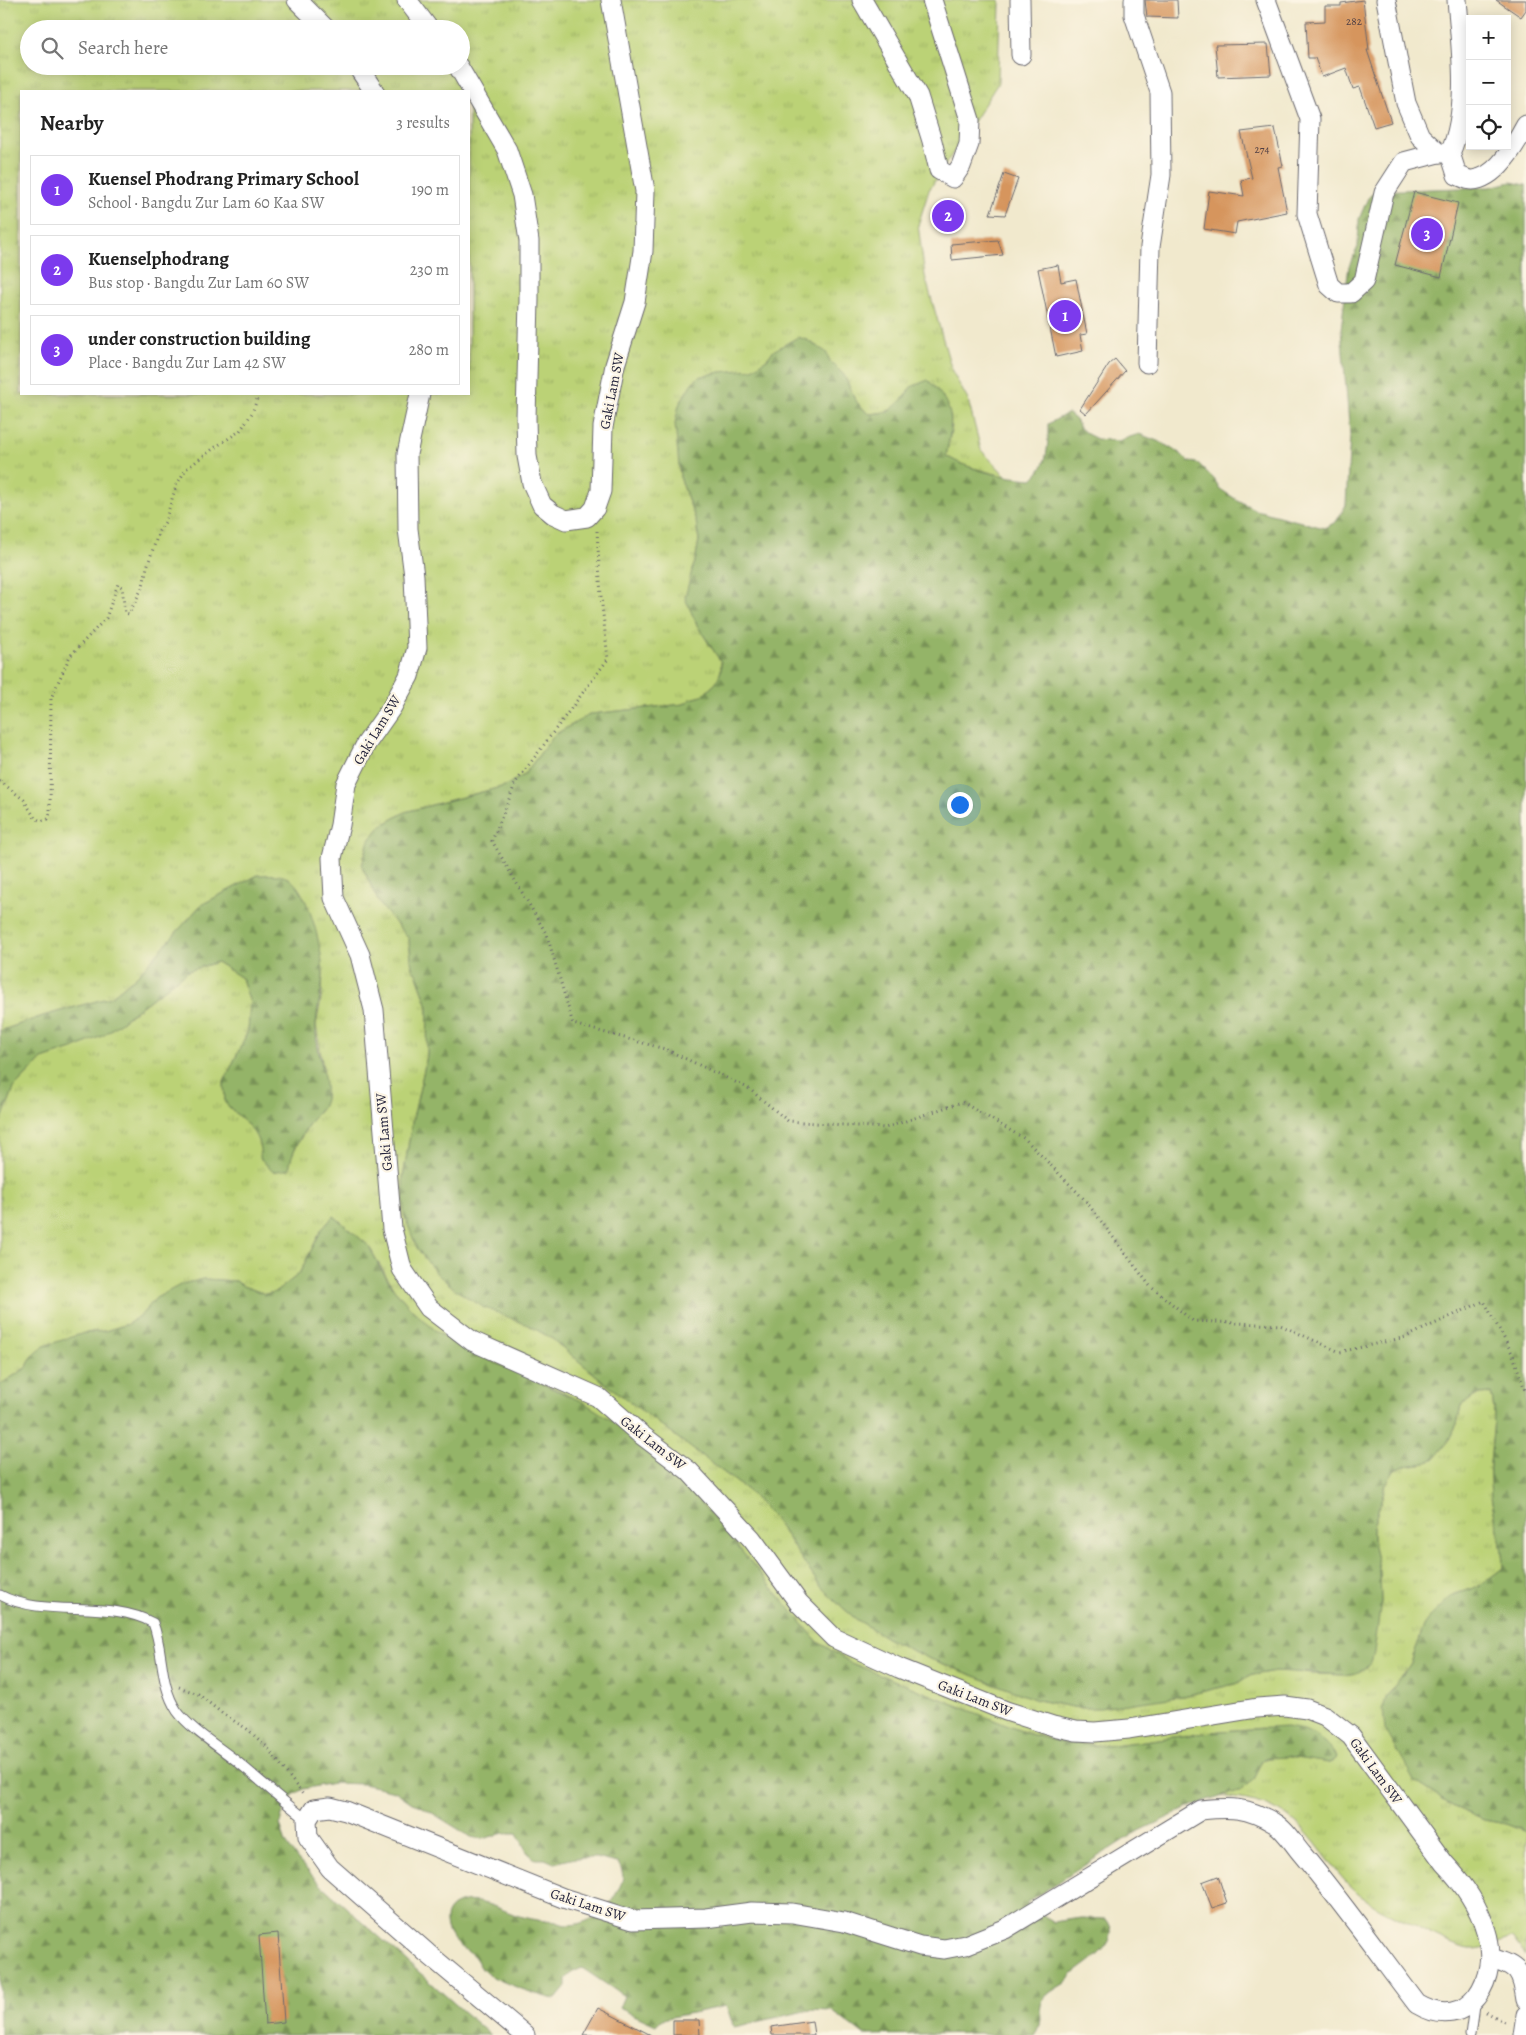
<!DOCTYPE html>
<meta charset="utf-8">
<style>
:root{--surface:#fff;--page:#f6f6f6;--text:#222;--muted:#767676;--line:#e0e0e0;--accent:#7c3aed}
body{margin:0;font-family:Alegreya,serif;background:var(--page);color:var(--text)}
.controls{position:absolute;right:15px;top:15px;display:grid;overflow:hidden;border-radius:0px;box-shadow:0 2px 12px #0003}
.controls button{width:45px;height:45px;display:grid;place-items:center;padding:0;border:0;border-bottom:1px solid var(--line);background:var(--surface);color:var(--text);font:25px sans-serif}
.you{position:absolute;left:959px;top:804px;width:18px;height:18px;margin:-12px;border:4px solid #fff;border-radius:50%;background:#1a73e8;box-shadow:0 0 0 8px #1a73e833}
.badge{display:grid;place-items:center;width:32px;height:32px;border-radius:50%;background:var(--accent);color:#fff;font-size:16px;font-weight:700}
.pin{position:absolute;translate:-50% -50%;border:2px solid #fff;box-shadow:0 1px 5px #0006}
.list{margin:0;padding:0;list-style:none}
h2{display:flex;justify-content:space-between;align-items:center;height:65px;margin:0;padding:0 20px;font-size:21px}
h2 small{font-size:16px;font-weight:400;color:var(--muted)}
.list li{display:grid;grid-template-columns:32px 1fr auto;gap:15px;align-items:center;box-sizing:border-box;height:70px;margin:0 10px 10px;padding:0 10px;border:1px solid var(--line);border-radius:0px}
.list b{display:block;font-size:19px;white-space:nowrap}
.list p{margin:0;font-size:16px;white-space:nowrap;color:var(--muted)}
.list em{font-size:16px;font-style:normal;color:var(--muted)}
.icon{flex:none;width:28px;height:28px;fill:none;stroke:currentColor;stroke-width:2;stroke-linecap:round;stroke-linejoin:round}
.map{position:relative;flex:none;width:1526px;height:2035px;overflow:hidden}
.search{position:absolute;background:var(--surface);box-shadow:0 2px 12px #0003;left:20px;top:20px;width:450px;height:55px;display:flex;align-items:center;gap:12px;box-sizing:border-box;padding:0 18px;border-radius:28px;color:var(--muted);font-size:19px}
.panel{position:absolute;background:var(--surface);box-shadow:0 2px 12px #0003;left:20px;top:90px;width:450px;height:305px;border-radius:0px}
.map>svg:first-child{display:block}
</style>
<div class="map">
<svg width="1526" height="2035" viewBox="0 0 1526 2035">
<defs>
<pattern id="grass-tufts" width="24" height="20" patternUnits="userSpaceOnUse" patternTransform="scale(1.25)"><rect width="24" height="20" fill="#bbd276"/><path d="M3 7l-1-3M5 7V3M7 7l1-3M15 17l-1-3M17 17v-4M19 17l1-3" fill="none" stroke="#a0b467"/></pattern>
<pattern id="forest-firs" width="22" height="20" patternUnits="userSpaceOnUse" patternTransform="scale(1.25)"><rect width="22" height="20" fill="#94b467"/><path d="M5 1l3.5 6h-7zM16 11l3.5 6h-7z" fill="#789256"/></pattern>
</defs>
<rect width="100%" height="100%" fill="#fcf5e5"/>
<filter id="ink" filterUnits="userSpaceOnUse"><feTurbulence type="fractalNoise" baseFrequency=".02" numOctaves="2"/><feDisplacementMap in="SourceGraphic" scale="10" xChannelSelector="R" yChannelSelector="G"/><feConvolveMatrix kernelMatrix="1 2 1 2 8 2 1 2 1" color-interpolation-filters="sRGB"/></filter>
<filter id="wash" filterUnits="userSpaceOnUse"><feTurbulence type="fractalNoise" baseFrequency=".0096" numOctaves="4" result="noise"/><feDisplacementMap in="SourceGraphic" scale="20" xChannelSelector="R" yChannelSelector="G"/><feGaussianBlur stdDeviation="1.12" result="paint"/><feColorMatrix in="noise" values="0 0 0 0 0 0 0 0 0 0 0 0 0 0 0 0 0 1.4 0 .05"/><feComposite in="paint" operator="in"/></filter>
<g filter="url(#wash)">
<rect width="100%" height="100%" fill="#f1e9cd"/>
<path fill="url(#grass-tufts)" stroke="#6e7a58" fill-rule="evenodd" d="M0,0H1000L998,83L929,190L918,225L925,276L952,371L968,400L981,450L1007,477L962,465L946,456L952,426L911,387C897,409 893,412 868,414L855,400L844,375L830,361L825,352L773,351C768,358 760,367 752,369C731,377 712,366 691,384L680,477L696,521L699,540L695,562L692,570L697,625L721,662V671L716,683L702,696L691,699L684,704L591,714L554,735L524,775L505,786L405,812L381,826L369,840L362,866L379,903L409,939L412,968L417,975L428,1006L427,1056L412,1123L403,1178L530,1326L551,1338L609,1386L747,1490L774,1518L820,1586L834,1600L856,1619L890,1640L928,1658L1037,1700L1078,1708L1183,1696L1235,1684L1253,1675L1275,1671H1288L1310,1674L1345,1675L1356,1673L1371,1662L1381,1602L1380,1572L1373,1543V1527L1385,1487L1394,1470L1404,1466L1427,1463L1447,1443L1457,1424L1461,1405L1480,1394L1491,1393C1497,1414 1492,1433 1491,1454C1489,1467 1490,1483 1491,1496C1495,1521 1503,1542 1503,1568L1479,1586L1453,1595L1424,1626L1411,1663L1386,1698L1415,1782L1454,1807L1484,1820L1506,1824L1526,1832V1956L1513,1938C1500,1942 1484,1950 1469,1949C1451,1947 1371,1905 1357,1893C1331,1870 1316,1836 1288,1816C1268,1802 1243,1799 1219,1796C1232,1793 1245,1790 1253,1778C1257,1772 1259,1762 1266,1759C1281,1752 1312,1760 1329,1763L1334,1761L1336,1758L1334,1753L1262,1728L1220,1731L1106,1746L1064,1743L1026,1733L851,1663L818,1642L700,1502L644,1445L559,1390L466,1350L436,1331L412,1310L394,1289L369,1247L334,1216L322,1229L299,1274L276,1292L265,1294L243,1286L236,1281L204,1279L156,1298L143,1313L128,1324L105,1331L84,1333L31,1358L27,1367L0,1385V1124L14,1088L42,1059L72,1049L104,1035L188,971L217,962L242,978L250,1003L248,1031L224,1082L225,1103L255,1132L261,1149L289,1169L290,1158L309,1123L322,1108L325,1098L323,1068L316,1025L322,994L323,973L316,933L258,875L201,905L137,976L111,997L43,1016L0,1031ZM29,29H461V66H29ZM21,91H469V394H21Z"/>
<g fill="url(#forest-firs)" stroke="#5b6b51">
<path d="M1511,182L1526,185V1832L1506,1824L1484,1820L1454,1807L1415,1782L1385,1729L1383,1709L1386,1698L1411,1663L1424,1626L1430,1617L1453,1595L1479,1586L1503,1568C1503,1542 1495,1521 1491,1496C1490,1483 1489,1467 1491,1454C1492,1433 1497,1414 1491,1393L1480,1394L1461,1405L1457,1424L1447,1443L1435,1458L1427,1463L1404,1466L1394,1470L1385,1487L1373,1527V1543L1380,1572L1381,1602L1374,1653L1371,1662L1365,1669L1356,1673L1345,1675L1275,1671L1253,1675L1235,1684L1183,1696L1100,1708H1078L1037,1700L928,1658L890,1640L856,1619L834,1600L820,1586L774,1518L747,1490L609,1386L551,1338L530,1326L483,1307L456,1290L436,1273L417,1248L404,1215L403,1178L412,1123L427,1056L428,1006L417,975L412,968L409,939L379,903L362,866L369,840L381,826L405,812L505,786L524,775L554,735L591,714L684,704L691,699L702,696L716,683L721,671V662L697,625L685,598L692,570L695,562L699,540L696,521L680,477L675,423L679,405L691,384L699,377L720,372L753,369L768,358L773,351L798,337L807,340L826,352L830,361L844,375L855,400L868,414L888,412L903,399L911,387L928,380C956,408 953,420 946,456C972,471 1002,477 1032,479C1049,465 1048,445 1048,424L1068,413L1076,420L1080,428L1087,434L1097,439L1118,441L1139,434L1160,442L1181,454L1188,461L1199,464L1214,479L1220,489L1237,500L1256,510L1324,528L1336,522L1346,505L1350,435L1341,329L1349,266L1358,247L1359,219L1368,198L1375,191L1490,187Z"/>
<path d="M258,875C268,875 278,873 288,878C309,889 323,952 323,975C322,992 317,1008 316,1024C314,1047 328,1075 325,1099C323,1110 314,1115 309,1124C300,1137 291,1153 289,1169L273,1172L260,1158C263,1133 241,1119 225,1103L224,1082L248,1031L250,1003L242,978L217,962L188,971L104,1035L72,1049L42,1059L14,1088L0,1124V1031L43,1016L111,997L137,976L201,905Z"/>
<path d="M334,1216L369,1246L381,1269L394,1289L412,1310L436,1331L466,1350L583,1402L619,1425L644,1445L700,1502L818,1642L851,1663L1026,1733L1064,1743L1106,1746L1220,1731L1286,1727L1304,1730L1315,1735L1330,1747L1336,1758L1334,1761L1329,1763L1288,1757L1266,1758L1262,1761L1252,1780L1242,1790L1192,1806L1133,1834L1026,1903L1053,1922L1081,1918L1106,1919C1124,1941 1091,1960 1076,1972C1072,1975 1069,1979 1065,1983C1059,1987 1051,1991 1046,1996C1035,2007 1045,2022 1034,2035H988L979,2033L864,2035L832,2011L810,2010L734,2027L726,2006L662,2019L656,2025L619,2008L624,1996L582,1968L573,1972L566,1979V1987L556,1999C544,1998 494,1980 485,1972C480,1968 478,1961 474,1956C470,1952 463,1949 459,1945C445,1934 438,1910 460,1903C479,1897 501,1910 519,1916C527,1918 536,1920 545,1921C549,1922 553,1921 556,1922C560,1923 563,1925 567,1925C588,1925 606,1912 616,1894C623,1881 626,1876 618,1863L596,1858H575L554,1863L545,1859H535L527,1852L517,1833H504L482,1839L471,1837L421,1806L412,1803L395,1791L363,1784L333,1783L303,1789L293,1795L282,1815L280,1825L286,1843L297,1859L322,1886L490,2035H0V1385L27,1367L31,1358L44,1346L84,1333L105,1331L128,1324L143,1313L156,1298L182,1284L204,1279L236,1281L243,1286L265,1294L276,1292L299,1274L322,1229Z"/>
</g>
<g id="blocks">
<g fill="#d6955d">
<path d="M1145,0H1177L1178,18L1147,17Z"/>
<path d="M1363,0L1369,50H1367L1391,122L1374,127L1360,87L1353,89L1346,68L1322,77L1315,58H1308L1306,22L1325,21V6H1341V3Z"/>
<path d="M1496,0H1526V10L1521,17Z"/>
<path d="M1268,44L1271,75L1218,77L1215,45Z"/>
<path d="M1275,128L1283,166L1278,167L1287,212L1237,222L1235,234L1204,229L1209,191L1244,196L1241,180L1252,178L1241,132Z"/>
<path d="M1004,174L1018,179L1005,215L990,214Z"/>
<path d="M1414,192L1458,203L1441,277L1395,265Z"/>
<path d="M998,240L1003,255L952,260L951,244Z"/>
<path d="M1058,265L1061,282L1076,279L1087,334L1080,335L1083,351L1056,357L1038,269Z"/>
<path d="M1115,359L1125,371L1086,414L1080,409L1109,364Z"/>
<path d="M1218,1876L1227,1903L1212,1908L1202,1882Z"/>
<path d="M278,1933L284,2022L265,2024L259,1935Z"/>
<path d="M598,2008L651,2035H583Z"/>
<path d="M673,2020H699L700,2035H673Z"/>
<path d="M812,2021L814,2035H772L771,2027Z"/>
</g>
</g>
</g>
<g filter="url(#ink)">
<use href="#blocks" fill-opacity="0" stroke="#6a686e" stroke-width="1"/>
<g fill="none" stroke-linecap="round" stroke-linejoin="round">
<g stroke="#6a686e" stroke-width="11">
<g id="lane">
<path d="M0,1595C45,1619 108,1598 153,1623C164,1651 159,1684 177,1711C190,1729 222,1749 239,1763C262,1782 284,1802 307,1820"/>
<path d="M1470,2035L1474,2006"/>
</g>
</g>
<g stroke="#6a686e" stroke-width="21">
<g id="street">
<path d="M297,0L326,29"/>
<path d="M407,0L429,29"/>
<path d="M862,0L918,96L932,141L939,170L953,178L961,166L969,144L970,120L932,0"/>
<path d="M1020,0L1021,55"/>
<path d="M1134,0V15L1160,92L1161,175L1150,247L1147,363"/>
<path d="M1266,0L1310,119L1307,214L1329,285L1338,293H1351L1364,281L1384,193L1404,162L1438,153"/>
<path d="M1386,0L1406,103L1420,136L1438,153H1450C1470,109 1461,47 1457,0"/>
<path d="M357,66L374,91"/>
<path d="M458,66L507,150L522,195L529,241V300L526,418L527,456L532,483L542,505L553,514L566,520L587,517L595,508L601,491L603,427L615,365L635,302L643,251L645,191L611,0"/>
<path d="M1450,153L1457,175C1462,177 1467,180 1472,180C1496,179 1516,144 1526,125"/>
<path d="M420,394L407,454L408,529L414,576L417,648L409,676L392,707L366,744L346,784L340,825L332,858L334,898L360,955L374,1010L392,1229L402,1269L429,1308L472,1341L598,1397L639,1433L689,1471L752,1539L799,1603L834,1638L899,1668L1006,1711L1053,1726L1076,1731L1095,1732L1129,1729L1257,1708L1285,1706L1307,1709L1325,1716L1351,1736L1444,1863C1463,1883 1478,1904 1486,1931C1501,1977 1469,2035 1417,2004C1379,1954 1342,1902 1302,1854C1294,1845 1285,1829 1274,1823C1247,1807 1232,1807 1201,1810L1005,1929L965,1945L944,1949L920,1946L844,1922L792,1913L752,1912L706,1918L633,1920L563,1898L346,1811L330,1807L314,1809L307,1820L308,1837L330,1868L427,1953L525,2035"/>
<path d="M1490,1958C1518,1965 1522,1972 1526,2000"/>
<path d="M1523,2035L1526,2015"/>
</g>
</g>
<g stroke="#6a686e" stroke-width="3" stroke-dasharray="1 4" stroke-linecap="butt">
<path d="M597,531L601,596L608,659L516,782L492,841L547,935L573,1024L665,1049L748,1088L788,1121L885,1128L962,1102L1025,1139L1085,1200L1150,1286L1193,1321L1280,1325L1340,1352L1406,1337L1484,1301L1513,1355L1526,1393"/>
<path d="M0,781L24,800L35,818L41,821L48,819L50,813L51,698L70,656L106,618L118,584L122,587L125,613L129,614L143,586L147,567L159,531L165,522L176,486L186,469L217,446L240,431L252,413L259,394"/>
<path d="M179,1687L198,1694L223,1714L247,1729L267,1747L304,1796"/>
<path d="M1486,2012L1507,2023"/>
</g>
<use href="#lane" stroke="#fff" stroke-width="9"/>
<use href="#street" stroke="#fff" stroke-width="19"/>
</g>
</g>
<g text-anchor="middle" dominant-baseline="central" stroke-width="4.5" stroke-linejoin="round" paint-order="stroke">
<g font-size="11" fill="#4f3f44">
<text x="1354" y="21">282</text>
<text x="1262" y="149">274</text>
</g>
<g font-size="14" fill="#22223b" stroke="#fcf5e5">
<text transform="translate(612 391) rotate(-79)">Gaki Lam SW</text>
<text transform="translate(377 730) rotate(-59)">Gaki Lam SW</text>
<text transform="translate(384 1132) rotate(-95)">Gaki Lam SW</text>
<text transform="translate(653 1443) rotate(38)">Gaki Lam SW</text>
<text transform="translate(975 1698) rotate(21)">Gaki Lam SW</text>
<text transform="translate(1376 1771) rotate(54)">Gaki Lam SW</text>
<text transform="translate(588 1905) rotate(18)">Gaki Lam SW</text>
</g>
</g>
</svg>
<div class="controls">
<button>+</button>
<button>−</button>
<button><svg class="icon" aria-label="locate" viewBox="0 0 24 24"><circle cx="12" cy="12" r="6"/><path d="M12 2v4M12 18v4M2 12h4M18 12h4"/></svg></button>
</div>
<div class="you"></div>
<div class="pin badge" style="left:1065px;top:316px">1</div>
<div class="pin badge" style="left:948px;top:216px">2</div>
<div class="pin badge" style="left:1427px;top:234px">3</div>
<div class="search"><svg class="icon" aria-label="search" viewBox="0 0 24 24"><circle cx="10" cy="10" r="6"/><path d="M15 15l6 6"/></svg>Search here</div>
<section class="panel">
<h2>Nearby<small>3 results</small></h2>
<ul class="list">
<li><span class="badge">1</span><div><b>Kuensel Phodrang Primary School</b><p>School · Bangdu Zur Lam 60 Kaa SW</p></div><em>190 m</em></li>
<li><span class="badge">2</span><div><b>Kuenselphodrang</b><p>Bus stop · Bangdu Zur Lam 60 SW</p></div><em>230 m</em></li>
<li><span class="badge">3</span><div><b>under construction building</b><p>Place · Bangdu Zur Lam 42 SW</p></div><em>280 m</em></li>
</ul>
</section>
</div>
